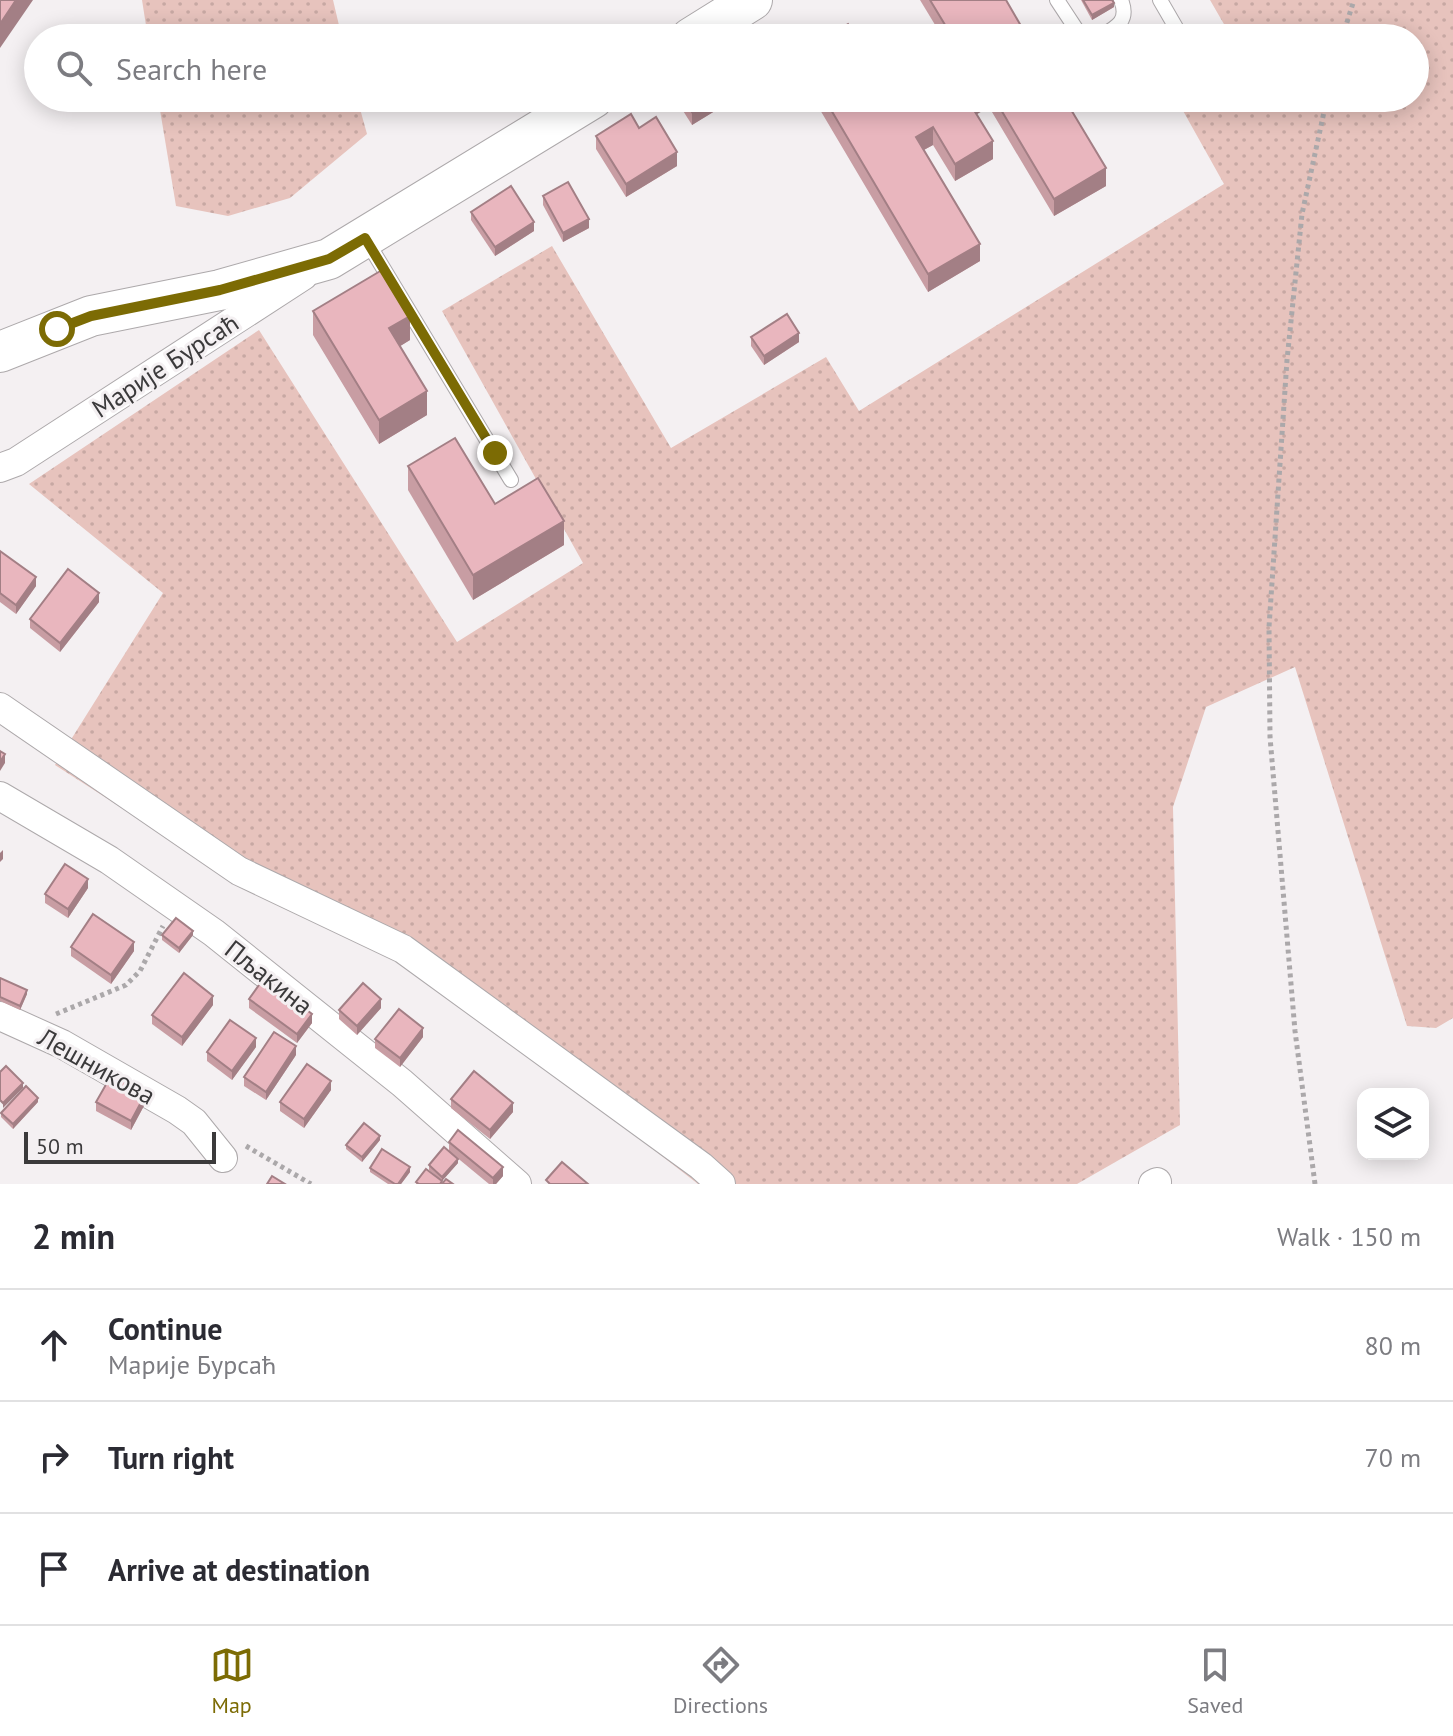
<!DOCTYPE html>
<meta charset="utf-8">
<style>
:root{--surface:#fff;--page:#f2f2f3;--text:#2b2b33;--muted:#7c7c81;--line:#e1e1e2;--accent:#7c6b04}
body{margin:0;font-family:"PT Sans",sans-serif;background:var(--page);color:var(--text)}
.controls{position:absolute;right:24px;bottom:24px;display:grid;overflow:hidden;border-radius:16px;box-shadow:0 4px 20px #0003}
.controls button{width:72px;height:72px;display:grid;place-items:center;padding:0;border:0;border-bottom:2px solid var(--line);background:var(--surface);color:var(--text);font:40px sans-serif}
.scale{position:absolute;left:24px;bottom:20px;width:192px;box-sizing:border-box;padding-left:8px;border:4px solid #3b3a3b;border-top:0;font-size:22px;line-height:28px;white-space:nowrap;color:#3b3a3b;-webkit-text-stroke:6px #f4f0f2;paint-order:stroke}
.stop{position:absolute;width:24px;height:24px;margin:-18px;border:6px solid #7c6b04;border-radius:50%;background:#fff}
.stop.end{background:#7c6b04;border-color:#fff;box-shadow:0 2px 8px #0008}
.list{margin:0;padding:0;list-style:none}
h2{display:flex;justify-content:space-between;align-items:center;height:104px;margin:0;padding:0 32px;font-size:34px}
h2 small{font-size:26px;font-weight:400;color:var(--muted)}
.list li{display:grid;grid-template-columns:52px 1fr auto;gap:24px;align-items:center;box-sizing:border-box;height:112px;padding:0 32px;border-top:2px solid var(--line)}
.list b{display:block;font-size:30px;white-space:nowrap}
.list p{margin:0;font-size:26px;white-space:nowrap;color:var(--muted)}
.list em{font-size:26px;font-style:normal;color:var(--muted)}
.icon{flex:none;width:44px;height:44px;fill:none;stroke:currentColor;stroke-width:2;stroke-linecap:round;stroke-linejoin:round}
.map{position:relative;flex:none;width:1453px;height:1184px;overflow:hidden}
.search{position:absolute;background:var(--surface);box-shadow:0 4px 20px #0003;left:24px;right:24px;top:24px;height:88px;display:flex;align-items:center;gap:20px;box-sizing:border-box;padding:0 28px;border-radius:44px;color:var(--muted);font-size:30px}
.sheet{height:440px;background:var(--surface)}
nav{display:flex;justify-content:space-around;align-items:center;box-sizing:border-box;height:112px;border-top:2px solid var(--line);background:var(--surface);font-size:22px;color:var(--muted)}
nav a{display:grid;justify-items:center;gap:4px}
nav .on{color:var(--accent)}
.map>svg:first-child{display:block}
</style>
<div class="map">
<svg width="1453" height="1184" viewBox="0 0 1453 1184">
<defs>
<pattern id="grass-dots" width="8" height="8" patternUnits="userSpaceOnUse" patternTransform="scale(2)"><rect width="8" height="8" fill="#e7c3bd"/><path d="M2 2h.1M6 6h.1" fill="none" stroke="#c7a8a3" stroke-width="1.8" stroke-linecap="round"/></pattern>
</defs>
<rect width="100%" height="100%" fill="#f4f0f2"/>
<g fill="url(#grass-dots)">
<path d="M142,0H333L342,38H148Z"/>
<path d="M1210,0H1453V1018L1436,1028L1407,1026L1295,667L1206,707L1173,807L1180,1125L1077,1184H698L560,1077L422,962L254,893L55,765L163,593L29,484L259,330L457,642L583,563L442,311L552,246L671,448L826,357L859,411L1224,184L1177,100L1179,98H1415V38H1232Z"/>
<path d="M158,98H357L367,134L290,198L228,216L176,206Z"/>
</g>
<g fill="none" stroke-linecap="round" stroke-linejoin="round">
<g stroke="#ada9ab" stroke-width="16">
<g id="lane">
<path d="M1057,0L1082,38"/>
<path d="M1160,0L1182,38"/>
<path d="M1098,38C1115,28 1130,22 1121,0"/>
<path d="M365,238L511,480"/>
</g>
</g>
<g stroke="#ada9ab" stroke-width="30">
<g id="street">
<path d="M0,468L16,462L303,276"/>
<path d="M0,707L239,871L403,949L701,1166L721,1184"/>
<path d="M0,796L109,860L214,933L402,1083L517,1184"/>
<path d="M0,1016L62,1044L177,1110L194,1122L223,1158"/>
<path d="M1153,1184L1157,1182"/>
</g>
</g>
<g stroke="#ada9ab" stroke-width="42">
<g id="secondary">
<path d="M691,38L752,0"/>
<path d="M0,352L91,316L220,290L329,259L593,98"/>
</g>
</g>
<g stroke="#aba8aa" stroke-width="5" stroke-dasharray="4 4" stroke-linecap="butt">
<path d="M1342,38L1354,0"/>
<path d="M56,1014L126,985L140,971L163,926"/>
<path d="M246,1146L311,1184"/>
<path d="M1315,1184L1295,1031L1270,737L1269,627L1287,360L1302,214L1327,98"/>
</g>
<use href="#lane" stroke="#fff" stroke-width="14"/>
<use href="#street" stroke="#fff" stroke-width="28"/>
<use href="#secondary" stroke="#fff" stroke-width="40"/>
</g>
<g fill="#c89da3">
<path d="M920,0H1006L1028,38H943Z"/>
<path d="M1081,0H1112L1114,7L1092,20Z"/>
<path d="M675,98H736L692,125Z"/>
<path d="M813,98H892L899,110L914,101L912,98H1064L1106,186L1054,216L989,107L976,114L993,159L955,181L933,145L924,150L980,261L928,292Z"/>
<path d="M1106,98H1127V103L1114,111Z"/>
<path d="M639,128L677,166L626,197L596,149V136Z"/>
<path d="M543,196L589,228L563,242L543,205Z"/>
<path d="M471,212L534,231L495,256L471,220Z"/>
<path d="M313,311L410,340L400,346L427,415L379,444L313,335Z"/>
<path d="M751,337L799,342L764,365L751,346Z"/>
<path d="M408,466L495,504L564,545L473,600L408,490Z"/>
<path d="M0,551L36,586L16,614L0,602Z"/>
<path d="M99,602L60,652L30,628V619Z"/>
<path d="M88,888L68,918L45,903V894Z"/>
<path d="M162,935H193L179,953L162,940Z"/>
<path d="M71,947L134,951L111,984L71,956Z"/>
<path d="M0,978L27,994L20,1010L0,1001Z"/>
<path d="M249,999L312,1023L297,1043L249,1008Z"/>
<path d="M213,1005L182,1046L152,1024V1015Z"/>
<path d="M381,1008L357,1035L339,1019V1010Z"/>
<path d="M423,1037L400,1067L375,1048V1039Z"/>
<path d="M256,1047L232,1080L207,1061V1052Z"/>
<path d="M296,1055L266,1100L244,1086V1077Z"/>
<path d="M331,1090L304,1128L280,1111V1102Z"/>
<path d="M451,1099L513,1112L490,1139L451,1108Z"/>
<path d="M38,1102L13,1129L1,1117V1113Z"/>
<path d="M96,1102H146L131,1130L96,1111Z"/>
<path d="M380,1140L362,1162L346,1149V1145Z"/>
<path d="M449,1142L503,1176L496,1184H489L449,1151Z"/>
<path d="M458,1163L442,1181V1184H416V1182L442,1181L429,1170V1165Z"/>
<path d="M370,1168L410,1172L401,1184H388L370,1172Z"/>
</g>
<g fill="#a37f85">
<path d="M16,0H33L0,48V24Z"/>
<path d="M1114,3V7L1092,20V15Z"/>
<path d="M715,98H736L692,125V112Z"/>
<path d="M975,98H989V107L969,119V102Z"/>
<path d="M1121,98H1127V103L1114,111V102Z"/>
<path d="M933,127V145L916,154V137Z"/>
<path d="M993,141V159L955,181V164Z"/>
<path d="M677,152V166L626,197V184Z"/>
<path d="M1106,168V186L1054,216V199Z"/>
<path d="M589,219V228L563,242V233Z"/>
<path d="M534,222V231L495,256V247Z"/>
<path d="M980,244V261L928,292V274Z"/>
<path d="M410,316V340L389,353V328Z"/>
<path d="M799,333V342L764,365V356Z"/>
<path d="M427,391V415L379,444V420Z"/>
<path d="M564,521V545L473,600V575Z"/>
<path d="M36,577V586L16,614V605Z"/>
<path d="M99,593V602L60,652V643Z"/>
<path d="M5,754V763L0,771V762Z"/>
<path d="M3,850V859L0,862V853Z"/>
<path d="M88,879V888L68,918V909Z"/>
<path d="M193,931V935L179,953V948Z"/>
<path d="M134,942V951L111,984V975Z"/>
<path d="M27,990V994L20,1010V1006Z"/>
<path d="M213,996V1005L182,1046V1037Z"/>
<path d="M381,999V1008L357,1035V1026Z"/>
<path d="M312,1014V1023L297,1043V1034Z"/>
<path d="M423,1028V1037L400,1067V1058Z"/>
<path d="M256,1038V1047L232,1080V1071Z"/>
<path d="M296,1046V1055L266,1100V1092Z"/>
<path d="M331,1081V1090L304,1128V1119Z"/>
<path d="M23,1083V1088L3,1108V1103Z"/>
<path d="M146,1093V1102L131,1130V1121Z"/>
<path d="M38,1098V1102L13,1129V1124Z"/>
<path d="M513,1103V1112L490,1139V1130Z"/>
<path d="M380,1136V1140L362,1162V1157Z"/>
<path d="M458,1159V1163L442,1181V1177Z"/>
<path d="M410,1167V1172L401,1184H398Z"/>
<path d="M503,1167V1176L496,1184H493V1178Z"/>
</g>
<g fill="#e9b6be" stroke="#a37f85" stroke-width="2">
<path d="M0,0H16L0,24Z"/>
<path d="M930,0H1006L1028,38H953Z"/>
<path d="M1083,0H1112L1114,3L1092,15Z"/>
<path d="M848,24L857,38H824Z"/>
<path d="M1123,26L1130,38H1103Z"/>
<path d="M684,98H715L692,112Z"/>
<path d="M824,98H892L899,110L920,98H975L969,102L993,141L955,164L933,127L916,137L980,244L928,274Z"/>
<path d="M994,98H1064L1106,168L1054,199Z"/>
<path d="M1112,98H1121L1114,102Z"/>
<path d="M631,114L639,128L656,117L677,152L626,184L596,136Z"/>
<path d="M568,182L589,219L563,233L543,196Z"/>
<path d="M511,186L534,222L495,247L471,212Z"/>
<path d="M382,270L410,316L389,328L427,391L379,420L313,311Z"/>
<path d="M787,314L799,333L764,356L751,337Z"/>
<path d="M455,438L495,504L538,478L564,521L473,575L408,466Z"/>
<path d="M0,551L36,577L16,605L0,593Z"/>
<path d="M68,569L99,593L60,643L30,619Z"/>
<path d="M0,751L5,754L0,762Z"/>
<path d="M65,864L88,879L68,909L45,894Z"/>
<path d="M93,914L134,942L111,975L71,947Z"/>
<path d="M176,918L193,931L179,948L162,935Z"/>
<path d="M184,973L213,996L182,1037L152,1015Z"/>
<path d="M0,978L27,990L20,1006L0,997Z"/>
<path d="M264,978L312,1014L297,1034L249,999Z"/>
<path d="M363,983L381,999L357,1026L339,1010Z"/>
<path d="M399,1009L423,1028L400,1058L375,1039Z"/>
<path d="M230,1020L256,1038L232,1071L207,1052Z"/>
<path d="M274,1032L296,1046L266,1092L244,1077Z"/>
<path d="M307,1064L331,1081L304,1119L280,1102Z"/>
<path d="M6,1066L23,1083L3,1103L0,1100V1072Z"/>
<path d="M474,1071L513,1103L490,1130L451,1099Z"/>
<path d="M112,1074L146,1093L131,1121L96,1102Z"/>
<path d="M26,1086L38,1098L13,1124L1,1113Z"/>
<path d="M364,1123L380,1136L362,1157L346,1145Z"/>
<path d="M458,1130L503,1167L493,1178L449,1142Z"/>
<path d="M444,1147L458,1159L442,1177L429,1165Z"/>
<path d="M382,1149L410,1167L398,1184H395L370,1168Z"/>
<path d="M562,1162L588,1184H550L546,1180Z"/>
<path d="M426,1169L442,1181L440,1184H419L416,1182Z"/>
<path d="M272,1176L285,1184H267Z"/>
<path d="M446,1179L453,1184H442Z"/>
</g>
<g fill="none" stroke-linecap="round" stroke-linejoin="round">
<path stroke="#7c6b04" stroke-width="10" d="M57,329L91,316L220,290L329,259L365,238L495,453"/>
</g>
<g text-anchor="middle" dominant-baseline="central" stroke-width="6" stroke-linejoin="round" paint-order="stroke">
<g font-size="26" fill="#3b3a3b" stroke="#f4f0f2">
<text transform="translate(165 365) rotate(-33)">Марије Бурсаћ</text>
<text transform="translate(269 977) rotate(38)">Пљакина</text>
<text transform="translate(97 1066) rotate(29)">Лешникова</text>
</g>
</g>
</svg>
<div class="controls">
<button><svg class="icon" aria-label="layers" viewBox="0 0 24 24"><path d="M12 4l9 5-9 5-9-5zM3 14l9 5 9-5"/></svg></button>
</div>
<div class="scale">50 m</div>
<div class="stop" style="left:57px;top:329px"></div>
<div class="stop end" style="left:495px;top:453px"></div>
<div class="search"><svg class="icon" aria-label="search" viewBox="0 0 24 24"><circle cx="10" cy="10" r="6"/><path d="M15 15l6 6"/></svg>Search here</div>
</div>
<section class="sheet">
<h2>2 min<small>Walk · 150 m</small></h2>
<ul class="list">
<li><svg class="icon" aria-label="ahead" viewBox="0 0 24 24"><path d="M12 20V5M6 11l6-6 6 6"/></svg><div><b>Continue</b><p>Марије Бурсаћ</p></div><em>80 m</em></li>
<li><svg class="icon" aria-label="right" viewBox="0 0 24 24"><path d="M7 20v-9h11M14 6l5 5-5 5"/></svg><div><b>Turn right</b></div><em>70 m</em></li>
<li><svg class="icon" aria-label="arrive" viewBox="0 0 24 24"><path d="M6 21V4h12l-3 4 3 4H6"/></svg><div><b>Arrive at destination</b></div></li>
</ul>
</section>
<nav>
<a class="on"><svg class="icon" aria-label="map" viewBox="0 0 24 24"><path d="M3 6l6-2 6 2 6-2v14l-6 2-6-2-6 2zM9 4v14M15 6v14"/></svg>Map</a>
<a><svg class="icon" aria-label="directions" viewBox="0 0 24 24"><path d="M12 3l9 9-9 9-9-9zM9 14v-3h6M13 9l2 2-2 2"/></svg>Directions</a>
<a><svg class="icon" aria-label="saved" viewBox="0 0 24 24"><path d="M7 4h10v16l-5-4-5 4z"/></svg>Saved</a>
</nav>
